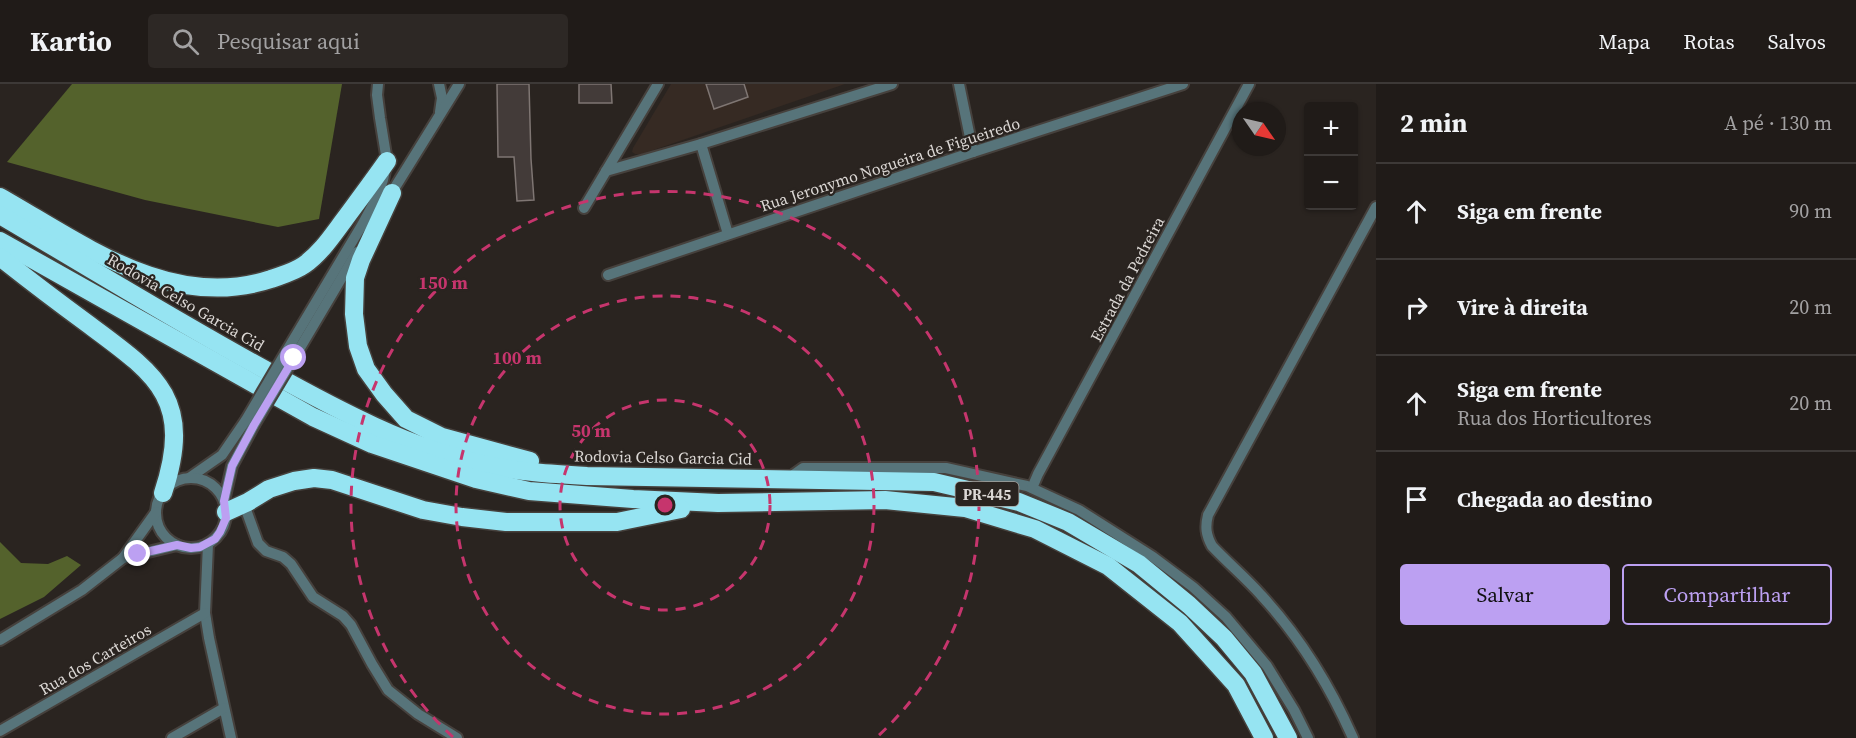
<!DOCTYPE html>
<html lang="pt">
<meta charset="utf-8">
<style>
:root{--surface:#201b18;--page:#2d2825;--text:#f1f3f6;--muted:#a2a1a2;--line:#3d3937;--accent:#bca0f2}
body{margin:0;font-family:"Source Serif 4",serif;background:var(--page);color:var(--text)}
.controls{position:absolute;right:18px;top:18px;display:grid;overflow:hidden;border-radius:6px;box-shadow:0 2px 4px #0004}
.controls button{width:54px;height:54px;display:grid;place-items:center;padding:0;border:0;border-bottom:2px solid var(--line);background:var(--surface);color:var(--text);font:30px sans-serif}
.compass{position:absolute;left:1232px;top:18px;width:54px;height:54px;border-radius:50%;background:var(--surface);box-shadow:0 2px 4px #0004;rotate:124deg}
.stop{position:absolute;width:18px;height:18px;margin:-14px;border:4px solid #bca0f2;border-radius:50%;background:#fff}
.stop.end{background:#bca0f2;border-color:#fff;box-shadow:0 2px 6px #0008}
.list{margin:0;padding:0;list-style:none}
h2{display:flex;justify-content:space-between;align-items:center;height:78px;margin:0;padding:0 24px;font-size:26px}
h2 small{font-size:20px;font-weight:400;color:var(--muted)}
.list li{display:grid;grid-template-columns:39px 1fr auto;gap:18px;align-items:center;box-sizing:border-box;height:96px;padding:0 24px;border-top:2px solid var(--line)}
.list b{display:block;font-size:22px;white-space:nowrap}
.list p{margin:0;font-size:20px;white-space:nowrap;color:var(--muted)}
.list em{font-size:20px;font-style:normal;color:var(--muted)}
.actions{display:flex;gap:12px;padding:18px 24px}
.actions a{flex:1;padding:14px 0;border:2px solid var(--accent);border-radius:6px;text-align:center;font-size:21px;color:var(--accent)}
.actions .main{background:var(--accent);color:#111}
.icon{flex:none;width:33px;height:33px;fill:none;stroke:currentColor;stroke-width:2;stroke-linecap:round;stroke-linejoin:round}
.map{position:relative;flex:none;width:1376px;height:654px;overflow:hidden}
header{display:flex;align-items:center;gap:36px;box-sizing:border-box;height:84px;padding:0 30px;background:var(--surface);border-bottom:2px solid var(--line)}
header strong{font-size:28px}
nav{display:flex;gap:33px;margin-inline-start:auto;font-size:21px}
.search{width:420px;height:54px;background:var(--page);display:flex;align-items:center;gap:15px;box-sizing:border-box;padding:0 21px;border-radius:6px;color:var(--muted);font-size:22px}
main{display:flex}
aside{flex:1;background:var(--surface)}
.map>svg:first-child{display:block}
</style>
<header>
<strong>Kartio</strong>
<div class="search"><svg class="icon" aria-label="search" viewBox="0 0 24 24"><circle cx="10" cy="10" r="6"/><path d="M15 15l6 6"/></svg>Pesquisar aqui</div>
<nav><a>Mapa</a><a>Rotas</a><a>Salvos</a></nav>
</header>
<main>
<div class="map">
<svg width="1376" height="654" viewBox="0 0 1376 654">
<rect width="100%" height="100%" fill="#2a2420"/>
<path fill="#362a23" d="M671,0H845L642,70H635L632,68L633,64Z"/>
<g fill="#54622c">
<path d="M72,0H342L319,135L278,143L145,116L7,78Z"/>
<path d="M0,458L21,479L48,480L67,472L81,481L44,513L0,535Z"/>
</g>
<g fill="#433b39" stroke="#7f7673" stroke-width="1.5">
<path d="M497,0H529L531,75L534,116L517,117L514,73H498Z"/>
<path d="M579,0H611L612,19H579Z"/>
<path d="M706,0H744L748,13L714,25Z"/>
</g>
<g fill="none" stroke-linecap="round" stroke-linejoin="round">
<g stroke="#46413d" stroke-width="14">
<g id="street">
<path d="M439,0L442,14L440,28"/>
<path d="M959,0L973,68"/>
<path d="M701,60L728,150"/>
<path d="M606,87L701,60L892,0"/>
<path d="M389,113L459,0"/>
<path d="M584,124L658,0"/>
<path d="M608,191L973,68L1183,0"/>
<path d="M286,268L362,141L377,113L383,96L387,77L380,34L377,11L378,0"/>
<path d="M294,274L357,168"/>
<path d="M189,394L222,371L246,336"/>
<path d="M789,394L803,384H946L1027,402L1079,426L1153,473L1193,503L1226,533L1267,582L1294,626L1308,654"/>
<circle cx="191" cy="429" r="35"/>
<path d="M1032,404L1038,390L1249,0"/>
<path d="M224,417L232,382L254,341"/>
<path d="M244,420L258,459L266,467L283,473L291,480L313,513L343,532L351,541L372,580L388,606L418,630L457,654"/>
<path d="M208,460L205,529L209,554L231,654"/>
<path d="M123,474L177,461"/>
<path d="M0,556L82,506L123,474L156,428"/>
<path d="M0,647L205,529"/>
<path d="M172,654L224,624"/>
<path d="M1353,654C1330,602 1300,553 1261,511C1246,494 1228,479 1212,462C1206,451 1205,443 1208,431L1376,123"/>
</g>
</g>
<g stroke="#46413d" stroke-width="21">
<g id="highway">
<path d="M392,109L361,176L355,194L354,230L358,262L366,285L384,310L406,335L442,353L530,377"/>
<path d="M0,113C83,160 171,228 271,195C282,191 294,188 304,181C321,169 332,152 344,136C358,117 373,97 387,77"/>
<path d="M0,131C90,184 179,239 271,289C336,325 411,365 483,380C518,388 552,390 587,392L934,398L1019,418L1068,438L1139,480L1189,521L1224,554L1253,589L1288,654"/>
<path d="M0,157L313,333L372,360L476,395L529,407L633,415L718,419L885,416L965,424L1035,445L1108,482L1180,539L1236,601L1264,654"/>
<path d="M0,173C29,196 58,218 88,240C157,291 194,315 163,409"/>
<path d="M226,428L248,418L269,405L294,397L314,394L332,396L423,426L462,433L506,438H617L681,425"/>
</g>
</g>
<use href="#street" stroke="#57747a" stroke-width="10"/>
<use href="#highway" stroke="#96e4f2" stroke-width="18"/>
<g stroke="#46413d" stroke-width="14" stroke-linecap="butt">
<g id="street-bridge">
<path d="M246,336L286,268"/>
<path d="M254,341L294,274"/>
</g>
</g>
<use href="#street-bridge" stroke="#57747a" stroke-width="10"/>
</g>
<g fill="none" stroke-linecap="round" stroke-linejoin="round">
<path stroke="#bca0f2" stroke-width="8" d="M138,470L177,461L191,464L200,463L215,455L220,448L226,434L224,417L232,382L254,341L294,274"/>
</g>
<g fill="none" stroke="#c6356d" stroke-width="3" stroke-dasharray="10 8">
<circle cx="665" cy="421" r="105"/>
<circle cx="665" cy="421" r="209"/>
<path d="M453 653A314 314 0 1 1 877 653"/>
</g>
<g text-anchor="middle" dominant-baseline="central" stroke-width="4.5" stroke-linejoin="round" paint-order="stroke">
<rect fill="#2a2420" stroke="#a7a29f" stroke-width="1.5" x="955.5" y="398" width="63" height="24" rx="4.5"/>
<g font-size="15" font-weight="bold" fill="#dcd8d5">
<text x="987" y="410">PR-445</text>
</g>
<g font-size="16" fill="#dcd8d5" stroke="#2a2420">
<text transform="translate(890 80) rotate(-18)">Rua Jeronymo Nogueira de Figueiredo</text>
<text transform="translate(1127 195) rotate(-62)">Estrada da Pedreira</text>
<text transform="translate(186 218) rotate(30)">Rodovia Celso Garcia Cid</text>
<text transform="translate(663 373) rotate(1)">Rodovia Celso Garcia Cid</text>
<text transform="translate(95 575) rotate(-30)">Rua dos Carteiros</text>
</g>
</g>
<circle cx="665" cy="421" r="9" fill="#c6356d" stroke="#2a2420" stroke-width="3"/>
<g font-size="18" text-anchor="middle" font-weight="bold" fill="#c6356d" stroke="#2a2420" stroke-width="4.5" stroke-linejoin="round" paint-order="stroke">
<text x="443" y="205">150 m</text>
<text x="517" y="280">100 m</text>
<text x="591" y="353">50 m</text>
</g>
</svg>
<div class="controls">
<button>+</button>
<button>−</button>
</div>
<svg class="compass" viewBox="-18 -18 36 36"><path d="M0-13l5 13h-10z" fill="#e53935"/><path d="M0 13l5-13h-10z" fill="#a2a1a2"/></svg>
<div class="stop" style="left:294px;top:274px"></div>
<div class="stop end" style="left:138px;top:470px"></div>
</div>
<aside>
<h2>2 min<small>A pé · 130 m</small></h2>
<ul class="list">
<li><svg class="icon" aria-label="ahead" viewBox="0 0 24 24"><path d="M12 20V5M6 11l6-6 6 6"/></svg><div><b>Siga em frente</b></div><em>90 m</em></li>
<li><svg class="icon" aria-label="right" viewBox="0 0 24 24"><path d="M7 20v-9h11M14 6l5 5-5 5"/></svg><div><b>Vire à direita</b></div><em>20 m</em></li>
<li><svg class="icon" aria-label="ahead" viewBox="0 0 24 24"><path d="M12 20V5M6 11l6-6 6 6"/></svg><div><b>Siga em frente</b><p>Rua dos Horticultores</p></div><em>20 m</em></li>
<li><svg class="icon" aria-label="arrive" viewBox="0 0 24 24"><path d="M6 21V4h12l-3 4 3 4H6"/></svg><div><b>Chegada ao destino</b></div></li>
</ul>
<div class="actions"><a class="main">Salvar</a><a>Compartilhar</a></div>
</aside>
</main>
